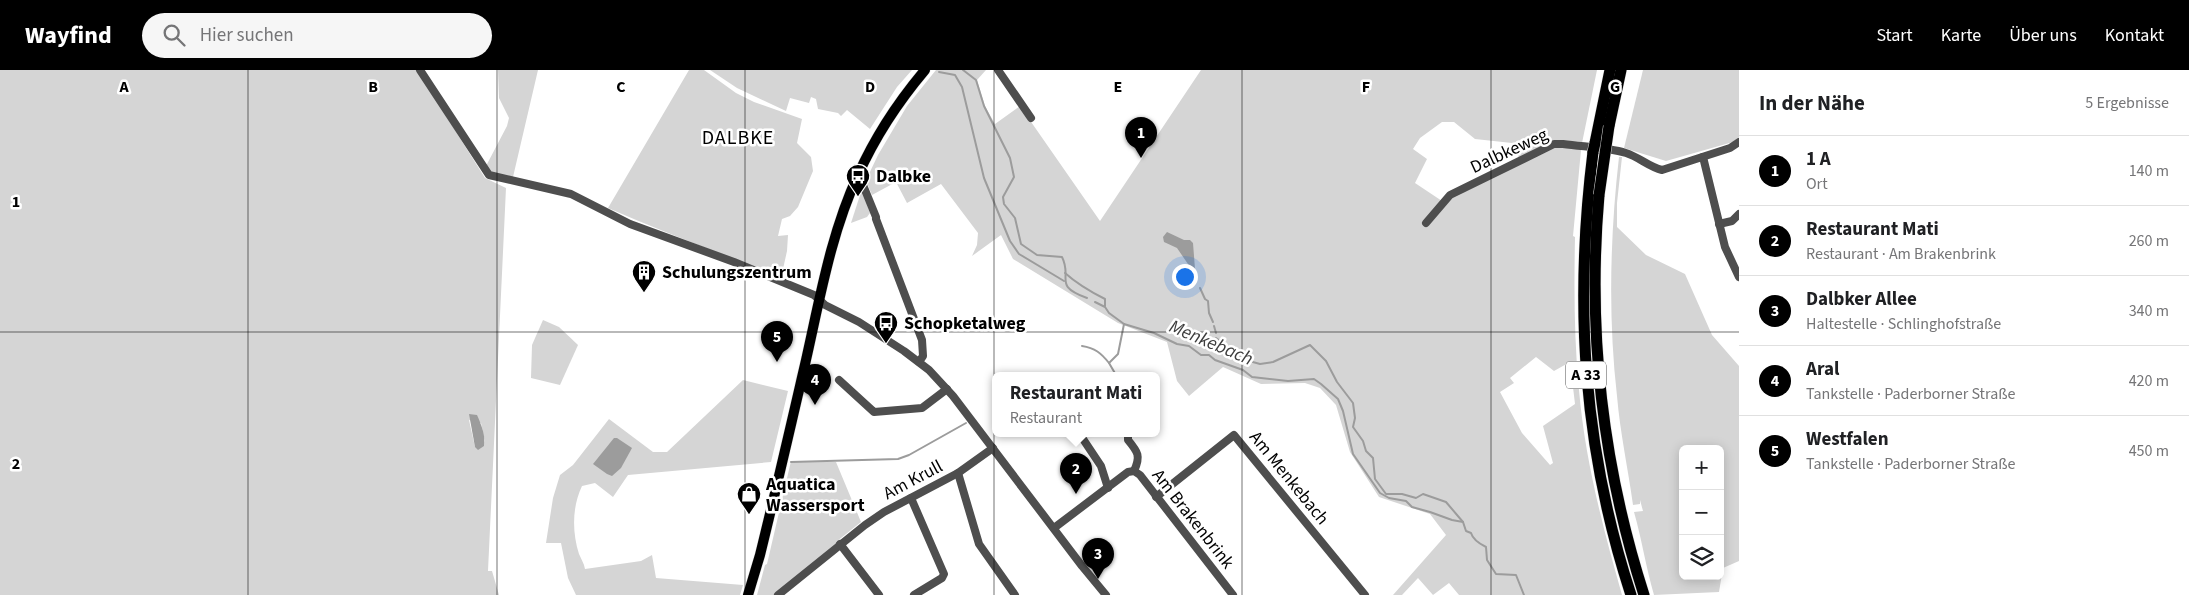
<!DOCTYPE html>
<html lang="de">
<meta charset="utf-8">
<style>
:root{--surface:#fff;--page:#f6f6f6;--text:#202124;--muted:#757577;--line:#e0e0e0;--accent:#000}
body{margin:0;font-family:"Source Sans 3",sans-serif;background:var(--page);color:var(--text)}
.controls{position:absolute;right:15px;bottom:15px;display:grid;overflow:hidden;border-radius:8px;box-shadow:0 2px 12px #0003}
.controls button{width:45px;height:45px;display:grid;place-items:center;padding:0;border:0;border-bottom:1px solid var(--line);background:var(--surface);color:var(--text);font:25px sans-serif}
.you{position:absolute;left:1184px;top:206px;width:18px;height:18px;margin:-12px;border:4px solid #fff;border-radius:50%;background:#1a73e8;box-shadow:0 0 0 8px #1a73e833}
.badge{display:grid;place-items:center;width:32px;height:32px;border-radius:50%;background:var(--accent);color:#fff;font-size:16px;font-weight:700}
.pin{position:absolute;translate:-50% -41px;filter:drop-shadow(0 1px 2px #0008)}
.pin::after{content:'';position:absolute;top:26px;width:18px;height:15px;background:inherit;clip-path:polygon(0 0,100% 0,50% 100%)}
.popup{position:absolute;left:992px;top:302px;width:168px;height:65px;box-sizing:border-box;display:grid;place-content:center;border-radius:8px;background:var(--surface);filter:drop-shadow(0 1px 4px #0005);font-size:16px;white-space:nowrap;color:var(--muted)}
.popup b{font-size:19px;color:var(--text)}
.popup::after{content:'';position:absolute;left:50%;top:100%;margin-left:-10px;border:10px solid transparent;border-top-color:var(--surface)}
.list{margin:0;padding:0;list-style:none}
h2{display:flex;justify-content:space-between;align-items:center;height:65px;margin:0;padding:0 20px;font-size:21px}
h2 small{font-size:16px;font-weight:400;color:var(--muted)}
.list li{display:grid;grid-template-columns:32px 1fr auto;gap:15px;align-items:center;box-sizing:border-box;height:70px;padding:0 20px;border-top:1px solid var(--line)}
.list b{display:block;font-size:19px;white-space:nowrap}
.list p{margin:0;font-size:16px;white-space:nowrap;color:var(--muted)}
.list em{font-size:16px;font-style:normal;color:var(--muted)}
.icon{flex:none;width:28px;height:28px;fill:none;stroke:currentColor;stroke-width:2;stroke-linecap:round;stroke-linejoin:round}
.map{position:relative;flex:none;width:1739px;height:525px;overflow:hidden}
header{display:flex;align-items:center;gap:30px;box-sizing:border-box;height:70px;padding:0 25px;background:var(--accent);color:#fff}
header strong{font-size:24px}
nav{display:flex;gap:28px;margin-inline-start:auto;font-size:18px}
.search{width:350px;height:45px;background:var(--page);display:flex;align-items:center;gap:12px;box-sizing:border-box;padding:0 18px;border-radius:28px;color:var(--muted);font-size:19px}
main{display:flex}
aside{flex:1;background:var(--surface)}
.map>svg:first-child{display:block}
</style>
<header>
<strong>Wayfind</strong>
<div class="search"><svg class="icon" aria-label="search" viewBox="0 0 24 24"><circle cx="10" cy="10" r="6"/><path d="M15 15l6 6"/></svg>Hier suchen</div>
<nav><a>Start</a><a>Karte</a><a>Über uns</a><a>Kontakt</a></nav>
</header>
<main>
<div class="map">
<svg width="1739" height="525" viewBox="0 0 1739 525">
<rect width="100%" height="100%" fill="#fff"/>
<g fill="#d5d5d5" fill-rule="evenodd">
<path d="M0,0H417L485,108L506,118L488,501H492L499,525H0ZM469,350L481,353L485,371L484,376L475,377Z"/>
<path d="M498,0H538L513,107L489,102L486,96L507,56L509,48L499,28Z"/>
<path d="M689,0H704L736,23L754,32L802,49L797,73L811,87L813,101L798,137L790,146L782,149L778,166L788,165L787,181L781,208C723,184 665,163 608,138Z"/>
<path d="M710,0H912L897,17L870,59L847,40L841,46L838,43L818,39L816,29L811,27L809,33L790,28L786,41L737,18Z"/>
<path d="M936,0H986L977,10L985,36L995,54L1020,36L1100,151L1201,0H1597L1582,73L1564,71L1519,88L1512,73L1475,69L1454,52H1442L1420,68L1413,79L1427,89L1415,113L1442,131L1554,77L1563,76L1581,80L1573,166L1575,167C1574,218 1574,269 1579,320C1585,390 1603,458 1622,525H1459L1449,513L1433,525L1418,508L1402,525H1393L1446,465L1430,444L1379,427L1350,382L1336,335L1320,318L1305,313L1261,314L1223,297L1189,326L1177,311L1167,272L1118,253L1013,189L1001,165L972,186L977,175L978,163L941,114L907,133L896,112L872,125L867,113L868,106L878,85L907,36ZM1536,287L1554,301L1570,292L1575,334L1543,356L1553,393L1550,395L1522,363L1500,322L1514,313L1510,308Z"/>
<path d="M1643,0H1739V67L1733,72L1666,91L1624,78Z"/>
<path d="M1619,87H1622L1617,133V157L1646,185L1685,204L1712,265L1739,296V491L1723,498L1719,522L1654,525C1646,498 1642,470 1634,442L1643,441L1640,430V434L1633,435C1628,399 1620,362 1617,326C1608,247 1610,166 1619,87ZM1683,379H1720V506H1683Z"/>
<path d="M861,122L863,123L870,143L867,147L851,153Z"/>
<path d="M543,250L559,257L578,275L560,315L531,308L532,275Z"/>
<path d="M743,310L788,321L771,392L628,405L613,427L595,413L582,416C572,437 572,462 579,484C581,489 584,493 585,499L641,491L652,485L656,508L743,515L740,525H576L568,508L561,473H546L553,428L560,405L573,395L609,349L653,382H667Z"/>
<path d="M791,391L836,392L861,452L836,472L837,474L774,525H757L765,495L767,494Z"/>
</g>
<g fill="#9c9c9c">
<path d="M1167,162L1184,170H1190L1193,173L1195,199L1190,197L1177,178L1164,172L1163,167Z"/>
<path d="M469,344L477,345C481,354 486,366 484,376L478,380L475,377Z"/>
<path d="M614,368H617L632,378L621,398L612,406L607,404L593,394Z"/>
</g>
<g fill="none" stroke-linecap="round" stroke-linejoin="round">
<g stroke="#9c9c9c" stroke-width="2">
<path d="M963,0L976,10L984,36L1010,88L1014,107L1003,127L1004,134L1015,148L1021,174L1037,185L1062,187C1073,209 1052,215 1087,228"/>
<path d="M939,2L955,5L962,17L984,108L1010,171L1019,184L1064,211"/>
<path d="M1065,203C1075,212 1093,223 1105,229V236"/>
<path d="M1200,218L1205,229L1208,231L1209,243L1213,252"/>
<path d="M1095,232L1105,237L1109,243L1124,254L1154,263L1177,274L1189,276L1201,285H1209L1215,290L1243,300L1252,307L1288,311L1314,309L1321,314L1338,329L1343,341L1353,384L1380,423L1389,428L1406,431L1412,437L1430,442L1452,450L1463,452L1466,461L1471,463C1473,470 1480,474 1486,477L1487,490L1496,504L1516,505L1524,525"/>
<path d="M1214,256L1216,263"/>
<path d="M1216,268L1223,273"/>
<path d="M1082,276C1095,278 1101,283 1109,293L1118,284L1124,254"/>
<path d="M1235,281L1242,289L1260,294L1273,292L1310,275L1326,291L1337,312L1353,333L1355,348L1353,357L1363,371L1366,381L1373,388L1375,409L1386,424H1402L1416,428L1423,424L1446,432L1463,452"/>
<path d="M1109,293L1116,305"/>
<path d="M791,392L898,389L909,385L966,353"/>
</g>
<g stroke="#dbdbdb" stroke-width="11">
<path id="major" d="M748,525L760,485C776,420 791,355 806,290C820,228 831,163 858,105C875,67 898,32 925,0"/>
</g>
<g stroke="#dbdbdb" stroke-width="12">
<g id="highway">
<path d="M1609,56L1621,0"/>
<path d="M1595,73L1610,0"/>
<path d="M1593,82C1574,235 1583,378 1631,525"/>
<path d="M1599,125C1587,263 1602,394 1644,525"/>
</g>
</g>
<g stroke="#4e4e4e" stroke-width="8">
<path d="M420,0L489,105L571,124L630,154L734,192L814,225L825,235L859,252L904,281L929,300L953,326L1082,496L1106,525"/>
<path d="M998,0L1031,48"/>
<path d="M1703,87L1725,177L1739,207"/>
<path d="M855,110L863,115L876,147"/>
<path d="M876,149L922,270L923,286L919,292"/>
<path d="M1426,153L1450,125L1554,74H1563C1584,77 1606,77 1626,83C1639,87 1649,97 1662,100L1730,78L1739,72"/>
<path d="M1719,154L1732,151L1739,144"/>
<path d="M839,310L874,342L922,338L947,319"/>
<path d="M1079,363L1101,396L1108,418"/>
<path d="M1128,363V370C1138,382 1141,386 1134,401"/>
<path d="M958,403L979,474L1015,525"/>
<path d="M1156,427L1234,365L1365,525"/>
<path d="M911,428L944,504L942,508L914,525"/>
<path d="M1054,458L1128,402L1134,401L1140,405L1233,525"/>
<path d="M840,474L879,525"/>
<path d="M778,525L865,455L884,442L958,403L993,378"/>
</g>
<use href="#major" stroke="#000" stroke-width="10"/>
<use href="#highway" stroke="#000" stroke-width="11"/>
<g stroke="#dbdbdb" stroke-width="12" stroke-linecap="butt">
<g id="highway-bridge">
<path d="M1593,82L1595,73"/>
<path d="M1599,125L1609,56"/>
</g>
</g>
<use href="#highway-bridge" stroke="#000" stroke-width="11"/>
</g>
<path fill="none" stroke="#000" stroke-width="1" stroke-opacity="0.55" d="M248,0V525M497,0V525M745,0V525M994,0V525M1242,0V525M1491,0V525M0,262H1739"/>
<defs>
<g id="bus-pin" transform="scale(1.25)"><path d="M0 17L-7.5 6A9.5 9.5 0 1 1 7.5 6Z" fill="#000" stroke="#fff"/><path d="M-5-6H5V4H4V6H2V4H-2V6H-4V4H-5ZM-3.5-4V0h7V-4ZM-3.5 1.2v1.5H-2V1.2ZM2 1.2v1.5H3.5V1.2Z" fill="#fff"/></g>
<g id="building-pin" transform="scale(1.25)"><path d="M0 17L-7.5 6A9.5 9.5 0 1 1 7.5 6Z" fill="#000" stroke="#fff"/><path d="M-4-6H4V6H1V3H-1V6H-4ZM-2.5-4.3h1.7v1.8h-1.7ZM.8-4.3h1.7v1.8H.8ZM-2.5-1h1.7V.8h-1.7ZM.8-1h1.7V.8H.8Z" fill="#fff"/></g>
<g id="shop-pin" transform="scale(1.25)"><path d="M0 17L-7.5 6A9.5 9.5 0 1 1 7.5 6Z" fill="#000" stroke="#fff"/><path d="M-5-2.5h2.3a2.7 3.5 0 0 1 5.4 0H5L5.5 6h-11ZM-1.5-2.5h3a1.5 2.3 0 0 0-3 0Z" fill="#fff"/></g>
</defs>
<g fill-rule="evenodd">
<use href="#bus-pin" x="858" y="106"/>
<use href="#building-pin" x="644" y="202"/>
<use href="#bus-pin" x="886" y="253"/>
<use href="#shop-pin" x="749" y="424"/>
</g>
<g text-anchor="middle" dominant-baseline="central" stroke-width="5" stroke-linejoin="round" paint-order="stroke">
<rect fill="#fff" stroke="#4c4c4c" stroke-width="1" x="1566" y="291.5" width="40" height="27" rx="4"/>
<g font-size="16" font-weight="bold" fill="#000">
<text x="1586" y="305">A 33</text>
</g>
<g font-size="18" fill="#000" stroke="#fff">
<text transform="translate(1509 81) rotate(-25)">Dalbkeweg</text>
<text transform="translate(1289 408) rotate(51)">Am Menkebach</text>
<text transform="translate(913 410) rotate(-28)">Am Krull</text>
<text transform="translate(1193 449) rotate(52)">Am Brakenbrink</text>
</g>
<g font-size="18" font-weight="bold" fill="#000" stroke="#fff" text-anchor="start">
<text x="876" y="106">Dalbke</text>
<text x="662" y="202">Schulungszentrum</text>
<text x="904" y="253">Schopketalweg</text>
<text x="766" y="414">Aquatica<tspan x="766" dy="21">Wassersport</tspan></text>
</g>
<g font-size="19" font-style="italic" fill="#3d3d3d" stroke="#fff">
<text transform="translate(1211 273) rotate(23)">Menkebach</text>
</g>
<g font-size="20" letter-spacing="1" fill="#000" stroke="#fff">
<text x="738" y="68">DALBKE</text>
</g>
</g>
<g font-size="16" text-anchor="middle" font-weight="bold" fill="#000" stroke="#fff" stroke-width="5" stroke-linejoin="round" paint-order="stroke">
<text x="124" y="22">A</text>
<text x="373" y="22">B</text>
<text x="621" y="22">C</text>
<text x="870" y="22">D</text>
<text x="1118" y="22">E</text>
<text x="1366" y="22">F</text>
<text x="1615" y="22">G</text>
<text x="16" y="137">1</text>
<text x="16" y="399">2</text>
</g>
</svg>
<div class="controls">
<button>+</button>
<button>−</button>
<button><svg class="icon" aria-label="layers" viewBox="0 0 24 24"><path d="M12 4l9 5-9 5-9-5zM3 14l9 5 9-5"/></svg></button>
</div>
<div class="you"></div>
<div class="pin badge" style="left:1141px;top:88px">1</div>
<div class="pin badge" style="left:1076px;top:424px">2</div>
<div class="popup"><b>Restaurant Mati</b>Restaurant</div>
<div class="pin badge" style="left:1098px;top:509px">3</div>
<div class="pin badge" style="left:815px;top:335px">4</div>
<div class="pin badge" style="left:777px;top:292px">5</div>
</div>
<aside>
<h2>In der Nähe<small>5 Ergebnisse</small></h2>
<ul class="list">
<li><span class="badge">1</span><div><b>1 A</b><p>Ort</p></div><em>140 m</em></li>
<li><span class="badge">2</span><div><b>Restaurant Mati</b><p>Restaurant · Am Brakenbrink</p></div><em>260 m</em></li>
<li><span class="badge">3</span><div><b>Dalbker Allee</b><p>Haltestelle · Schlinghofstraße</p></div><em>340 m</em></li>
<li><span class="badge">4</span><div><b>Aral</b><p>Tankstelle · Paderborner Straße</p></div><em>420 m</em></li>
<li><span class="badge">5</span><div><b>Westfalen</b><p>Tankstelle · Paderborner Straße</p></div><em>450 m</em></li>
</ul>
</aside>
</main>
